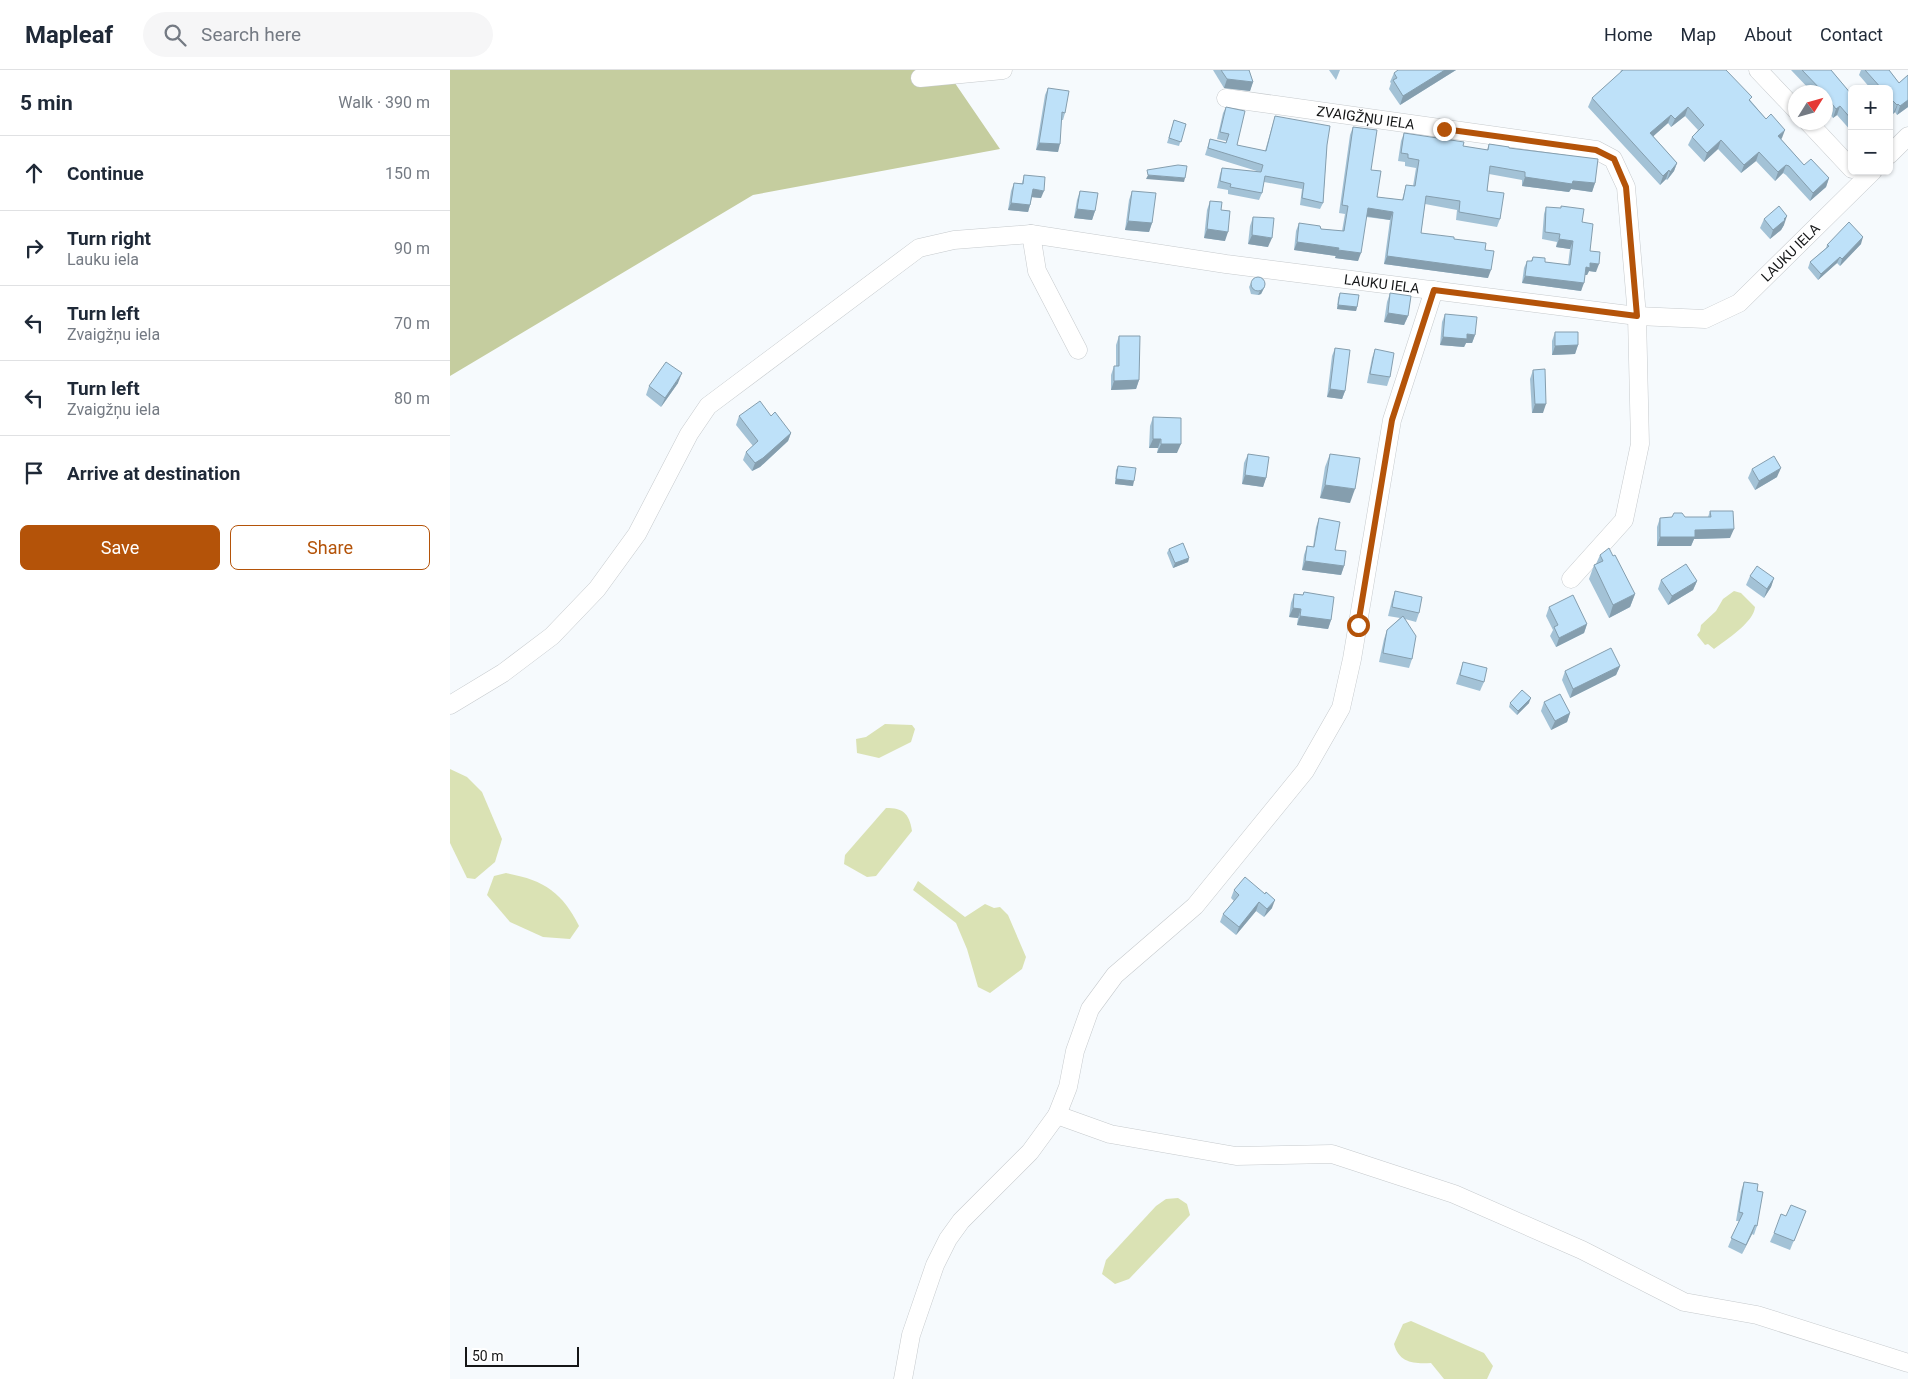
<!DOCTYPE html>
<meta charset="utf-8">
<style>
:root{--surface:#fff;--page:#f6f6f7;--text:#1f2937;--muted:#747a83;--line:#e0e1e3;--accent:#b45309}
body{margin:0;font-family:Roboto,sans-serif;background:var(--page);color:var(--text)}
.controls{position:absolute;right:15px;top:15px;display:grid;overflow:hidden;border-radius:8px;box-shadow:0 1px 4px #0004}
.controls button{width:45px;height:45px;display:grid;place-items:center;padding:0;border:0;border-bottom:1px solid var(--line);background:var(--surface);color:var(--text);font:25px sans-serif}
.compass{position:absolute;left:1338px;top:15px;width:45px;height:45px;border-radius:50%;background:var(--surface);box-shadow:0 1px 4px #0004;rotate:53deg}
.scale{position:absolute;left:15px;bottom:12px;width:114px;box-sizing:border-box;padding-left:5px;border:2px solid #151617;border-top:0;font-size:14px;line-height:18px;white-space:nowrap;color:#151617;-webkit-text-stroke:4px #fff;paint-order:stroke}
.stop{position:absolute;width:15px;height:15px;margin:-11px;border:4px solid #b45309;border-radius:50%;background:#fff}
.stop.end{background:#b45309;border-color:#fff;box-shadow:0 1px 5px #0008}
.list{margin:0;padding:0;list-style:none}
h2{display:flex;justify-content:space-between;align-items:center;height:65px;margin:0;padding:0 20px;font-size:21px}
h2 small{font-size:16px;font-weight:400;color:var(--muted)}
.list li{display:grid;grid-template-columns:32px 1fr auto;gap:15px;align-items:center;box-sizing:border-box;height:75px;padding:0 20px;border-top:1px solid var(--line)}
.list b{display:block;font-size:19px;white-space:nowrap}
.list p{margin:0;font-size:16px;white-space:nowrap;color:var(--muted)}
.list em{font-size:16px;font-style:normal;color:var(--muted)}
.actions{display:flex;gap:10px;padding:15px 20px}
.actions a{flex:1;padding:11px 0;border:1px solid var(--accent);border-radius:8px;text-align:center;font-size:18px;color:var(--accent)}
.actions .main{background:var(--accent);color:#fff}
.icon{flex:none;width:28px;height:28px;fill:none;stroke:currentColor;stroke-width:2;stroke-linecap:round;stroke-linejoin:round}
.map{position:relative;flex:none;width:1458px;height:1309px;overflow:hidden}
header{display:flex;align-items:center;gap:30px;box-sizing:border-box;height:70px;padding:0 25px;background:var(--surface);border-bottom:1px solid var(--line)}
header strong{font-size:24px}
nav{display:flex;gap:28px;margin-inline-start:auto;font-size:18px}
.search{width:350px;height:45px;background:var(--page);display:flex;align-items:center;gap:12px;box-sizing:border-box;padding:0 18px;border-radius:28px;color:var(--muted);font-size:19px}
main{display:flex}
aside{flex:1;background:var(--surface)}
.map>svg:first-child{display:block}
</style>
<header>
<strong>Mapleaf</strong>
<div class="search"><svg class="icon" aria-label="search" viewBox="0 0 24 24"><circle cx="10" cy="10" r="6"/><path d="M15 15l6 6"/></svg>Search here</div>
<nav><a>Home</a><a>Map</a><a>About</a><a>Contact</a></nav>
</header>
<main>
<aside>
<h2>5 min<small>Walk · 390 m</small></h2>
<ul class="list">
<li><svg class="icon" aria-label="ahead" viewBox="0 0 24 24"><path d="M12 20V5M6 11l6-6 6 6"/></svg><div><b>Continue</b></div><em>150 m</em></li>
<li><svg class="icon" aria-label="right" viewBox="0 0 24 24"><path d="M7 20v-9h11M14 6l5 5-5 5"/></svg><div><b>Turn right</b><p>Lauku iela</p></div><em>90 m</em></li>
<li><svg class="icon" aria-label="left" viewBox="0 0 24 24"><path d="M17 20v-9H6M10 6l-5 5 5 5"/></svg><div><b>Turn left</b><p>Zvaigžņu iela</p></div><em>70 m</em></li>
<li><svg class="icon" aria-label="left" viewBox="0 0 24 24"><path d="M17 20v-9H6M10 6l-5 5 5 5"/></svg><div><b>Turn left</b><p>Zvaigžņu iela</p></div><em>80 m</em></li>
<li><svg class="icon" aria-label="arrive" viewBox="0 0 24 24"><path d="M6 21V4h12l-3 4 3 4H6"/></svg><div><b>Arrive at destination</b></div></li>
</ul>
<div class="actions"><a class="main">Save</a><a>Share</a></div>
</aside>
<div class="map">
<svg width="1458" height="1309" viewBox="0 0 1458 1309">
<rect width="100%" height="100%" fill="#f6fafd"/>
<path fill="#c5cd9f" d="M0,0H496L550,79L303,125L0,306Z"/>
<g fill="#dae2b4">
<path d="M1284,521L1291,523L1305,537C1304,552 1276,570 1264,579L1258,574L1255,575L1247,565L1250,561L1251,555L1266,541L1273,529Z"/>
<path d="M435,654L462,655L465,659L461,672L429,688L407,683L406,669L416,667Z"/>
<path d="M0,699L17,707L32,722L52,769L45,792L25,809L17,808L0,773Z"/>
<path d="M436,738C453,738 459,743 462,761L426,806L417,807L394,794L395,785Z"/>
<path d="M56,803C94,810 112,822 129,856L120,869L93,867L60,852L37,825L44,806Z"/>
<path d="M468,811L515,847L535,834L544,838L550,837L558,845L576,887L572,899L540,923L528,917L517,879L506,853L463,820Z"/>
<path d="M728,1128L737,1134L740,1145L679,1209L665,1214L652,1204L656,1190L706,1136L716,1129Z"/>
<path d="M961,1251L1034,1283L1043,1296L1037,1309H994L981,1293C964,1294 949,1293 944,1274L953,1254Z"/>
</g>
<g fill="none" stroke-linecap="round" stroke-linejoin="round">
<g stroke="#c6cacd" stroke-width="19">
<g id="minor">
<path d="M1308,0L1346,40"/>
<path d="M470,8L553,0"/>
<path id="s1" d="M776,28L1146,80L1163,89L1176,117L1187,246L1190,374L1174,450L1121,509"/>
<path d="M1358,52L1402,99"/>
<path d="M1439,85L1458,66"/>
<path d="M581,164L587,201L628,280"/>
<path id="s2" d="M0,635L53,603L102,566L147,519L187,464L239,364L258,336L469,178L504,170L581,164L776,194L1187,246L1255,249L1289,233L1423,101"/>
<path d="M607,1045L660,1064L786,1086L882,1084L1004,1124L1132,1180L1234,1232L1307,1245L1458,1293"/>
<path d="M453,1309L461,1265L485,1195L498,1169L511,1151L580,1082L607,1045L618,1017L625,981L640,939L665,905L745,836L855,701L891,638L902,589L942,350L984,220"/>
</g>
</g>
<use href="#minor" stroke="#fff" stroke-width="18"/>
</g>
<g fill="#a3c2d6">
<path d="M763,0H799L803,12L800,21L774,18Z"/>
<path d="M879,0H890L886,10Z"/>
<path d="M948,0H1006L950,35L939,19L941,13L940,12L944,3Z"/>
<path d="M1171,0H1276L1301,31L1332,68L1331,69L1354,95L1379,108L1376,117L1360,131L1336,105L1333,103L1325,111L1306,91L1291,103L1268,79L1254,92L1238,75L1242,67L1248,60L1235,46L1221,57L1218,53L1203,66L1227,93L1224,101L1217,110L1216,109L1210,115L1138,37L1142,28L1170,3Z"/>
<path d="M1341,0H1381L1402,25V62L1387,45L1383,48L1376,38V22H1362Z"/>
<path d="M1411,0H1439L1449,13L1458,5V37L1447,45L1445,42L1443,44L1439,39V19H1421L1409,5Z"/>
<path d="M598,18L615,43L613,50H611L608,82L586,80L595,25Z"/>
<path d="M776,37L787,75L815,81L825,46L877,75L873,133L870,139L850,135L852,119L814,112L812,123L809,130L778,124V120L767,118L770,104L772,98L810,102L755,85L760,69L776,73V71L767,69L773,43Z"/>
<path d="M724,50L736,54L729,76L717,73Z"/>
<path d="M903,57L921,100L927,127L952,130L956,115L963,116L966,98L955,96V92L948,91L951,71L954,63L1013,76L1037,80L1039,74L1059,78L1145,113L1142,122L1121,119L1119,122L1072,116V110L1039,104L1037,121L1050,149L1047,157L1006,150L1007,140L975,134L971,163L1004,169L1035,180L1038,208L934,194L940,150L916,147L908,191L885,188L886,186L844,180L846,161L849,153L871,159L892,161L895,144L889,143L900,65Z"/>
<path d="M574,105L591,128L582,127L580,135L578,142L558,140L561,121L564,113H572Z"/>
<path d="M630,121L645,141L642,150L624,148L627,130Z"/>
<path d="M682,121L702,153L699,162L675,160L679,130Z"/>
<path d="M760,131L771,140L775,171L754,168L757,140Z"/>
<path d="M1096,137L1132,152L1140,181L1146,202L1139,201L1137,205H1135L1131,221L1072,213L1074,198L1077,191H1081L1083,187L1095,192L1118,195L1120,179L1106,177L1107,172L1092,169L1094,144Z"/>
<path d="M803,147L818,177L798,174L800,156Z"/>
<path d="M1314,149L1334,155L1331,160L1320,169L1310,158Z"/>
<path d="M1411,174L1390,196L1387,193L1368,210L1358,198L1360,192L1376,178L1377,175Z"/>
<path d="M801,213L815,216L811,224L808,225L801,224L799,217Z"/>
<path d="M890,223L907,237L906,241L887,239L888,228Z"/>
<path d="M940,223L958,246L954,255L934,252L937,232Z"/>
<path d="M995,244L1025,265L1022,273H1016L1014,277L990,275L992,252Z"/>
<path d="M1105,262L1128,275L1125,284L1102,285V271Z"/>
<path d="M669,266L689,310L686,319L661,320V305L664,296H666V275Z"/>
<path d="M885,278L895,321L892,329L877,327L882,286Z"/>
<path d="M925,279L940,307L937,316L917,313L922,288Z"/>
<path d="M1083,300L1093,343H1082L1080,309Z"/>
<path d="M228,313L211,337L196,325L199,316Z"/>
<path d="M289,346H321L341,363L338,371L310,397L302,401L293,390L296,382L303,376L286,355Z"/>
<path d="M703,347L727,383H707L708,378H699L700,356Z"/>
<path d="M798,384L816,408L813,417L792,414L794,393Z"/>
<path d="M880,384L900,433L870,428L875,397Z"/>
<path d="M668,396L683,416L665,414L666,400Z"/>
<path d="M1302,399L1327,407L1305,420L1298,408Z"/>
<path d="M1260,441L1280,468L1244,469L1241,476H1207V457L1210,448L1258,447Z"/>
<path d="M869,448L894,496L891,505L852,500L854,485L857,476L863,477L866,457Z"/>
<path d="M719,479L739,488L738,492L723,498L717,483Z"/>
<path d="M1150,485L1163,486L1185,524L1180,537L1159,548L1139,509L1144,495L1146,494Z"/>
<path d="M1300,506L1324,508L1321,517L1314,528L1296,515Z"/>
<path d="M1211,510L1247,511L1243,520L1218,535L1208,519Z"/>
<path d="M945,521L969,543L966,552L955,549L962,589L959,598L929,592L934,569L937,560L950,548L938,546L942,530Z"/>
<path d="M854,522L881,550L878,559L847,555L848,548L839,547L841,533L844,524L853,525Z"/>
<path d="M1099,537L1137,554L1134,563L1106,577L1100,566L1103,560L1096,546Z"/>
<path d="M1013,592L1034,612L1030,621L1006,614Z"/>
<path d="M1170,596L1166,605L1120,628L1112,610L1115,601Z"/>
<path d="M1094,632L1120,643L1117,652L1101,660L1091,641Z"/>
<path d="M1060,633H1079L1067,645L1059,637Z"/>
<path d="M784,820L822,838L814,847L806,841L786,865L770,852L773,844L784,831L781,828Z"/>
<path d="M1294,1112L1307,1121V1156L1304,1165L1302,1164L1292,1184L1278,1177L1289,1151H1286L1291,1121Z"/>
<path d="M1356,1141L1340,1180L1320,1172L1324,1163L1336,1146Z"/>
</g>
<g fill="#859eae">
<path d="M995,0H1006L950,35L953,26Z"/>
<path d="M777,9L803,12L800,21L774,18Z"/>
<path d="M1458,30V37L1447,45L1450,36Z"/>
<path d="M1448,34L1445,42L1443,44L1447,35Z"/>
<path d="M1390,36L1387,45L1383,48L1386,39Z"/>
<path d="M1238,37L1235,46L1221,57L1225,49Z"/>
<path d="M1221,45L1218,53L1197,72L1200,63Z"/>
<path d="M1335,60L1332,68L1325,75L1328,66Z"/>
<path d="M1271,70L1268,79L1254,92L1257,83Z"/>
<path d="M589,73L610,74L608,82L586,80Z"/>
<path d="M1309,82L1306,91L1291,103L1294,95Z"/>
<path d="M1227,93L1224,101L1217,110L1220,102Z"/>
<path d="M1336,95L1333,103L1325,111L1328,102Z"/>
<path d="M1219,100L1216,109L1210,115L1213,106Z"/>
<path d="M698,105L735,108L734,112L696,109Z"/>
<path d="M1075,107L1123,111L1145,113L1142,122L1121,119L1119,122L1072,116Z"/>
<path d="M1379,108L1376,117L1360,131L1363,123Z"/>
<path d="M583,119L594,121L591,128L580,127Z"/>
<path d="M561,133L580,135L578,142L558,140Z"/>
<path d="M918,138L943,142L940,150L915,146Z"/>
<path d="M627,139L645,141L642,150L624,148Z"/>
<path d="M1337,146L1334,155L1331,160L1320,169L1323,160Z"/>
<path d="M678,151L702,153L699,162L675,160Z"/>
<path d="M757,159L778,162L775,171L754,168Z"/>
<path d="M802,165L822,168L818,177L798,174Z"/>
<path d="M1413,167L1411,174L1390,196L1392,189Z"/>
<path d="M1109,169L1123,171L1120,179L1106,177Z"/>
<path d="M847,172L889,178L886,186L844,180Z"/>
<path d="M888,180L911,183L908,191L885,188Z"/>
<path d="M937,186L1041,200L1038,208L934,194Z"/>
<path d="M1390,187L1387,193L1368,210L1371,204Z"/>
<path d="M1140,193L1149,194L1146,202L1139,201L1137,205H1133L1136,197Z"/>
<path d="M1075,206L1134,213L1131,221L1072,213Z"/>
<path d="M815,216L811,224L808,225L810,221Z"/>
<path d="M888,235L907,237L906,241L887,239Z"/>
<path d="M938,243L958,246L954,255L934,252Z"/>
<path d="M1017,264L1025,265L1022,273H1016L1014,277L990,275L993,267Z"/>
<path d="M1128,275L1125,284L1102,285L1105,276Z"/>
<path d="M232,303L228,313L211,337L215,328Z"/>
<path d="M689,310L686,319L661,320L664,311Z"/>
<path d="M880,319L895,321L892,329L877,327Z"/>
<path d="M1085,334H1096L1093,343H1082Z"/>
<path d="M341,363L338,371L310,397L302,401L305,393Z"/>
<path d="M703,369H711L708,378H699Z"/>
<path d="M711,374H731L727,383H707Z"/>
<path d="M1331,398L1327,407L1305,420L1309,411Z"/>
<path d="M795,405L816,408L813,417L792,414Z"/>
<path d="M666,409L684,411L683,416L665,414Z"/>
<path d="M875,415L905,419L900,433L870,428Z"/>
<path d="M1284,459L1280,468L1244,469L1241,476H1207L1210,467L1245,460Z"/>
<path d="M739,488L738,492L723,498L725,493Z"/>
<path d="M855,491L894,496L891,505L852,500Z"/>
<path d="M1324,508L1321,517L1314,528L1317,519Z"/>
<path d="M1247,511L1243,520L1218,535L1222,526Z"/>
<path d="M1185,524L1180,537L1159,548L1163,535Z"/>
<path d="M843,538L851,539L848,548L839,547Z"/>
<path d="M850,546L881,550L878,559L847,555Z"/>
<path d="M1137,554L1134,563L1106,577L1109,568Z"/>
<path d="M1170,596L1166,605L1120,628L1123,619Z"/>
<path d="M1081,628L1079,633L1067,645L1068,641Z"/>
<path d="M1120,643L1117,652L1101,660L1105,651Z"/>
<path d="M825,830L822,838L814,847L817,839Z"/>
<path d="M809,832L806,841L786,865L789,857Z"/>
<path d="M1305,1155L1302,1164L1292,1184L1296,1175Z"/>
</g>
<g fill="#bee1f9" stroke="#859eae">
<path d="M771,0H799L803,12L777,9Z"/>
<path d="M948,0H995L953,26L943,10L947,8L944,3Z"/>
<path d="M1173,0H1276L1302,27L1299,30L1316,49L1321,44L1335,60L1328,66L1354,95L1361,89L1379,108L1363,123L1339,96L1336,95L1328,102L1309,82L1294,95L1271,70L1257,83L1242,67L1254,55L1238,37L1225,49L1221,45L1200,63L1227,93L1220,102L1219,100L1213,106L1142,28Z"/>
<path d="M1352,0H1381L1402,25V50L1390,36L1386,39L1376,26V22H1373Z"/>
<path d="M1415,0H1439L1449,13L1458,5V30L1450,36L1448,34L1447,35L1439,27V19H1432Z"/>
<path d="M598,18L619,21L615,43L612,42L610,74L589,73Z"/>
<path d="M776,37L795,41L787,75L816,81L825,46L880,56L877,75L873,133L852,128L854,113L815,106L812,123L780,117L781,114L770,111L772,98L811,102L813,95L758,78L760,69L776,73L779,64L770,62Z"/>
<path d="M724,50L736,54L731,72L719,68Z"/>
<path d="M903,57L927,60L921,100L931,101L927,127L953,130L956,115L965,116L969,90L958,88V84L951,83L954,63L1014,72L1013,76L1038,80L1039,74L1059,77V78L1148,89L1145,113L1123,111L1122,114L1075,107V102L1040,96L1037,121L1054,123L1050,149L1009,142L1010,131L976,126L971,163L1004,167V169L1036,173L1035,180L1044,181L1041,200L937,186L943,142L918,138L911,183L888,180L889,178L847,172L849,153L870,156L871,159L894,161L898,136L892,135Z"/>
<path d="M728,95L737,96L735,108L698,105L697,100Z"/>
<path d="M574,105L595,107L594,121L583,119L580,135L561,133L564,113L573,114Z"/>
<path d="M630,121L648,123L645,141L627,139Z"/>
<path d="M682,121L706,123L702,153L678,151Z"/>
<path d="M760,131L772,132L771,140L780,141L778,162L757,159Z"/>
<path d="M1111,136L1134,139L1132,152L1143,154L1140,181L1150,182L1149,194L1140,193V198L1136,197L1134,213L1075,206L1077,191H1082L1083,187L1095,188V192L1120,195L1123,171L1109,169L1110,164L1095,162L1096,137L1111,138Z"/>
<path d="M1329,136L1337,146L1334,149L1335,150L1323,160L1314,149Z"/>
<path d="M803,147L824,148L822,168L802,165Z"/>
<path d="M1399,152L1413,167L1392,189L1390,187L1371,204L1360,192L1379,176L1377,175Z"/>
<circle cx="808" cy="214" r="7"/>
<path d="M890,223L909,225L907,237L888,235Z"/>
<path d="M940,223L961,226L958,246L938,243Z"/>
<path d="M995,244L1027,247L1025,265L1017,264V269L993,267Z"/>
<path d="M1105,262H1128V275L1105,276Z"/>
<path d="M669,266H690L689,310L664,311V296H669Z"/>
<path d="M885,278L900,280L895,321L880,319Z"/>
<path d="M925,279L944,283L940,307L920,304Z"/>
<path d="M216,292L232,303L215,328L199,316Z"/>
<path d="M1095,299L1096,334H1085L1083,300Z"/>
<path d="M310,331L321,346L325,342L341,363L313,388L305,393L296,382L308,371L289,346Z"/>
<path d="M703,347L731,348V374H711V369H703Z"/>
<path d="M798,384L819,387L816,408L795,405Z"/>
<path d="M880,384L910,388L905,419L875,415Z"/>
<path d="M1324,386L1331,398L1309,411L1302,399Z"/>
<path d="M668,396L686,398L684,411L666,409Z"/>
<path d="M1260,441H1283L1284,459L1245,460V467H1210V448L1222,447L1224,443H1232L1235,447H1261Z"/>
<path d="M869,448L890,452L885,480L896,481L894,496L855,491L857,476L864,477Z"/>
<path d="M733,473L739,488L725,493L719,479Z"/>
<path d="M1159,478L1163,486L1165,485L1185,524L1163,535L1144,495L1153,491L1150,485Z"/>
<path d="M1236,494L1247,511L1222,526L1211,510Z"/>
<path d="M1307,496L1324,508L1317,519L1300,506Z"/>
<path d="M945,521L972,527L969,543L942,537Z"/>
<path d="M854,522L884,527L881,550L850,546L851,539L843,538L844,524L853,525Z"/>
<path d="M1123,525L1137,554L1109,568L1104,557L1108,555L1099,537Z"/>
<path d="M953,546L966,566L962,589L933,583L937,560Z"/>
<path d="M1161,578L1170,596L1123,619L1115,601Z"/>
<path d="M1013,592L1037,598L1034,612L1010,605Z"/>
<path d="M1072,620L1081,628L1068,641L1060,633Z"/>
<path d="M1110,624L1120,643L1105,651L1094,632Z"/>
<path d="M795,807L815,824L816,822L825,830L817,839L809,832L789,857L773,844L789,825L784,820Z"/>
<path d="M1294,1112L1308,1114L1307,1121L1313,1122L1307,1156L1305,1155L1296,1175L1281,1168L1293,1143L1289,1142Z"/>
<path d="M1341,1135L1356,1141L1344,1171L1324,1163L1331,1144L1336,1146Z"/>
</g>
<g fill="none" stroke-linecap="round" stroke-linejoin="round">
<path stroke="#b45309" stroke-width="6" d="M908,555L942,350L984,220L1187,246L1176,117L1164,89L1146,80L994,59"/>
</g>
<g text-anchor="middle" dominant-baseline="central" stroke-width="5" stroke-linejoin="round" paint-order="stroke">
<g font-size="14" fill="#151617" stroke="#fff">
<text stroke="none"><textPath href="#s1" startOffset="141">ZVAIGŽŅU IELA</textPath></text>
<text stroke="none"><textPath href="#s2" startOffset="1569">LAUKU IELA</textPath></text>
<text stroke="none"><textPath href="#s2" startOffset="1134">LAUKU IELA</textPath></text>
</g>
</g>
</svg>
<div class="controls">
<button>+</button>
<button>−</button>
</div>
<svg class="compass" viewBox="-18 -18 36 36"><path d="M0-13l5 13h-10z" fill="#e53935"/><path d="M0 13l5-13h-10z" fill="#747a83"/></svg>
<div class="scale">50 m</div>
<div class="stop" style="left:908px;top:555px"></div>
<div class="stop end" style="left:994px;top:59px"></div>
</div>
</main>
